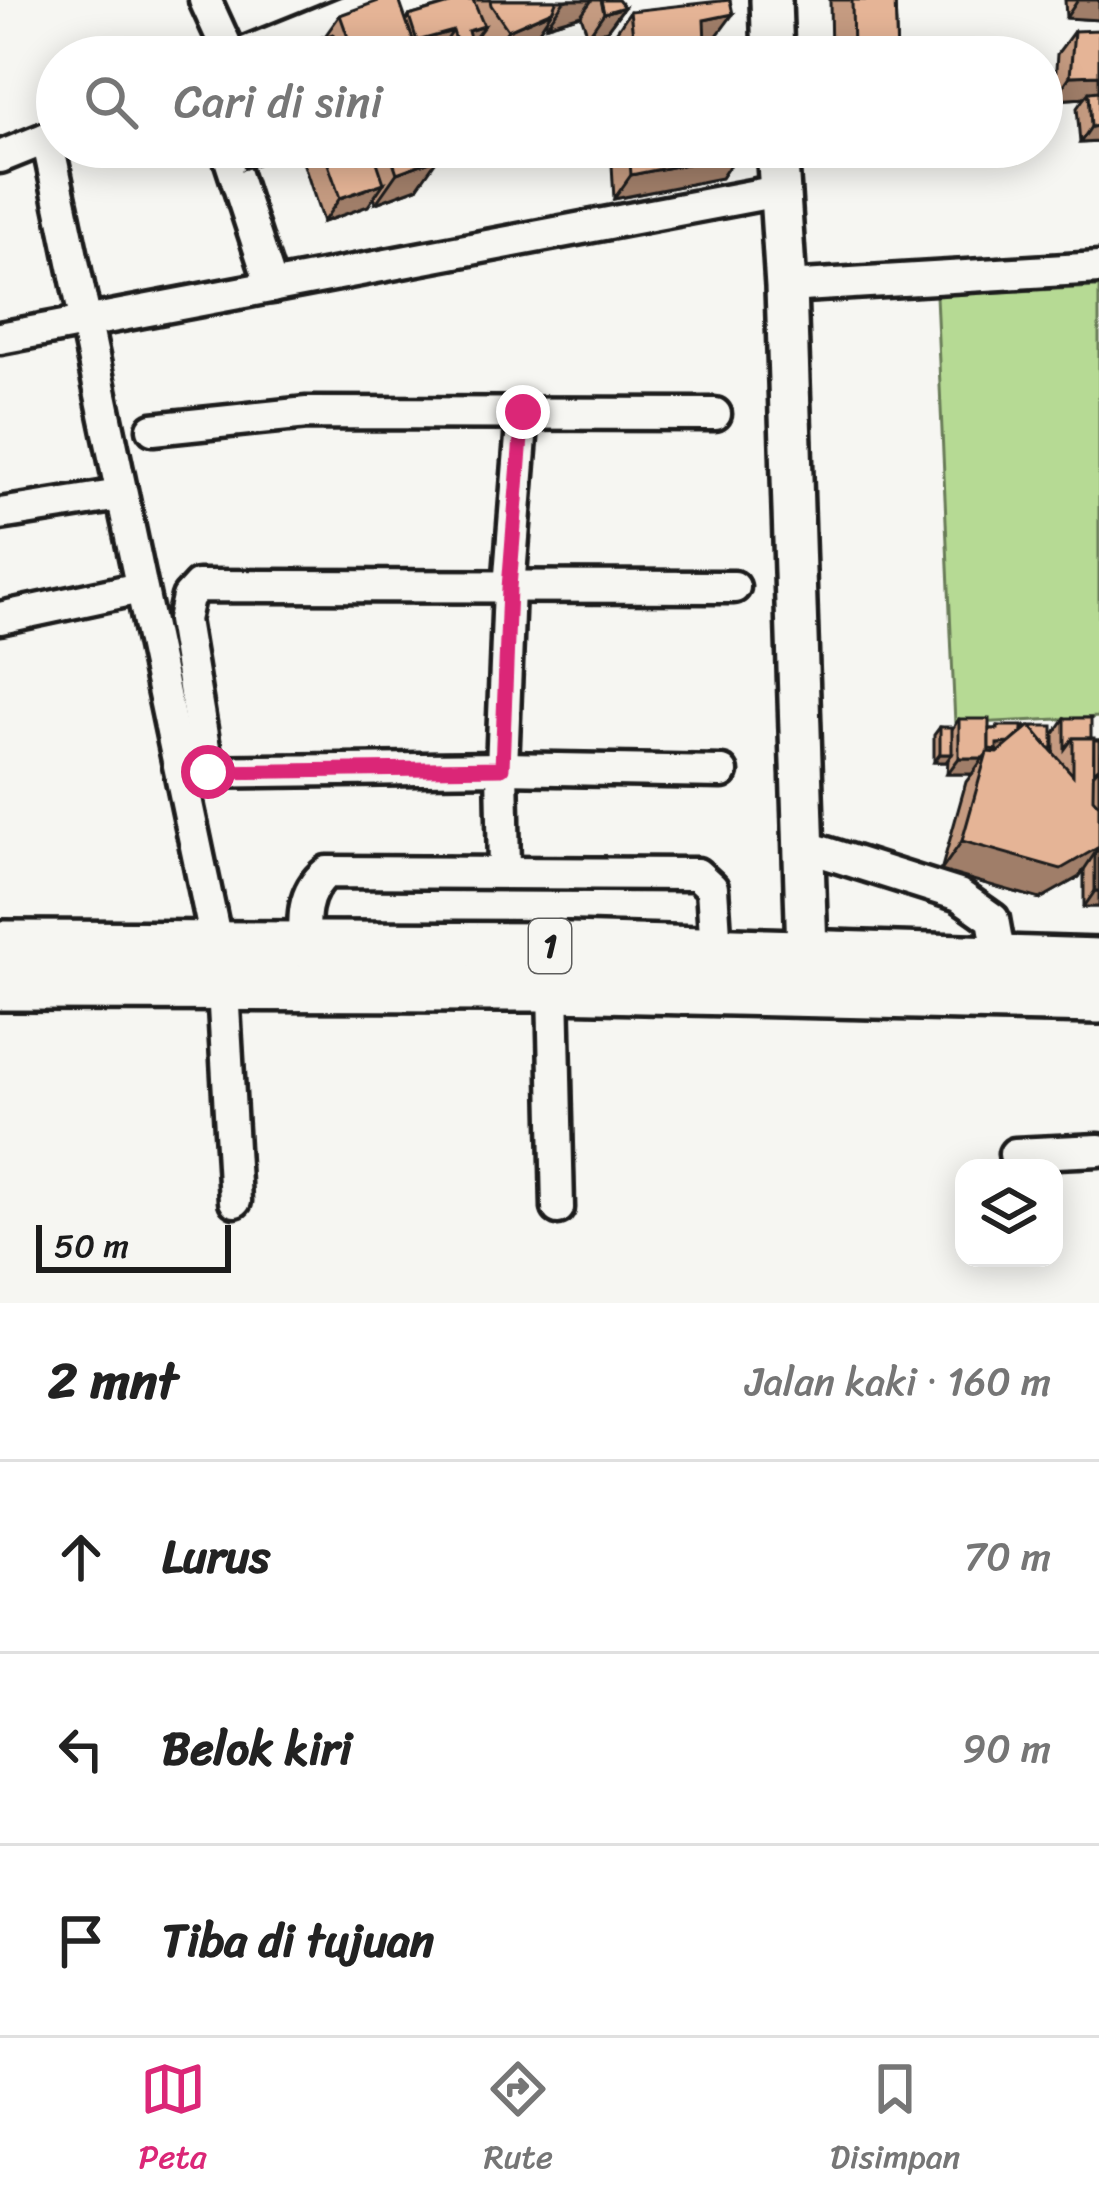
<!DOCTYPE html>
<html lang="id">
<meta charset="utf-8">
<style>
:root{--surface:#fff;--page:#f2f2f2;--text:#222;--muted:#767676;--line:#e0e0e0;--accent:#db2777}
body{margin:0;font-family:Sriracha,sans-serif;background:var(--page);color:var(--text)}
.controls{position:absolute;right:36px;bottom:36px;display:grid;overflow:hidden;border-radius:24px;box-shadow:0 6px 30px #0003}
.controls button{width:108px;height:108px;display:grid;place-items:center;padding:0;border:0;border-bottom:3px solid var(--line);background:var(--surface);color:var(--text);font:60px sans-serif}
.scale{position:absolute;left:36px;bottom:30px;width:195px;box-sizing:border-box;padding-left:12px;border:6px solid #1c1c1c;border-top:0;font-size:33px;line-height:42px;white-space:nowrap;color:#1c1c1c;-webkit-text-stroke:9px #f6f6f2;paint-order:stroke}
.stop{position:absolute;width:36px;height:36px;margin:-27px;border:9px solid #db2777;border-radius:50%;background:#fff}
.stop.end{background:#db2777;border-color:#fff;box-shadow:0 3px 12px #0008}
.list{margin:0;padding:0;list-style:none}
h2{display:flex;justify-content:space-between;align-items:center;height:156px;margin:0;padding:0 48px;font-size:51px}
h2 small{font-size:39px;font-weight:400;color:var(--muted)}
.list li{display:grid;grid-template-columns:78px 1fr auto;gap:36px;align-items:center;box-sizing:border-box;height:192px;padding:0 48px;border-top:3px solid var(--line)}
.list b{display:block;font-size:45px;white-space:nowrap}
.list em{font-size:39px;font-style:normal;color:var(--muted)}
.icon{flex:none;width:66px;height:66px;fill:none;stroke:currentColor;stroke-width:2;stroke-linecap:round;stroke-linejoin:round}
.map{position:relative;flex:none;width:1099px;height:1303px;overflow:hidden}
.search{position:absolute;background:var(--surface);box-shadow:0 6px 30px #0003;left:36px;right:36px;top:36px;height:132px;display:flex;align-items:center;gap:30px;box-sizing:border-box;padding:0 42px;border-radius:66px;color:var(--muted);font-size:45px}
.sheet{height:732px;background:var(--surface)}
nav{display:flex;justify-content:space-around;align-items:center;box-sizing:border-box;height:168px;border-top:3px solid var(--line);background:var(--surface);font-size:33px;color:var(--muted)}
nav a{display:grid;justify-items:center;gap:6px}
nav .on{color:var(--accent)}
.map>svg:first-child{display:block}
</style>
<div class="map">
<svg width="1099" height="1303" viewBox="0 0 1099 1303">
<rect width="100%" height="100%" fill="#f6f6f2"/>
<filter id="ink" filterUnits="userSpaceOnUse"><feTurbulence type="fractalNoise" baseFrequency=".00833" numOctaves="2"/><feDisplacementMap in="SourceGraphic" scale="24" xChannelSelector="R" yChannelSelector="G"/><feConvolveMatrix kernelMatrix="1 2 1 2 8 2 1 2 1" color-interpolation-filters="sRGB"/></filter>
<g filter="url(#ink)">
<path fill="#b6da94" stroke="#697b58" stroke-width="3" d="M1099,287V717L955,724L936,295Z"/>
<g fill="none" stroke-linecap="round" stroke-linejoin="round">
<g stroke="#1c1c1c" stroke-width="39">
<g id="minor">
<path d="M205,0L231,57"/>
<path d="M235,57L376,0"/>
<path d="M47,138L217,946"/>
<path d="M226,147L272,287"/>
<path d="M0,157L57,134"/>
<path d="M786,287L1099,268"/>
<path d="M0,338L778,191"/>
<path d="M153,429L307,413L715,414"/>
<path d="M0,514L120,495"/>
<path d="M0,618L140,588"/>
<path d="M192,772L502,768L722,772"/>
<path d="M208,772L183,620L188,597L198,586L734,587"/>
<path d="M804,846L959,895L993,919L1000,958"/>
<path d="M504,870L502,768L509,588L523,412"/>
<path d="M306,962C304,928 298,895 327,872L697,874L712,888L716,950"/>
<path d="M553,988L558,1208"/>
<path d="M223,989L235,1201"/>
<path d="M1015,1154L1099,1150"/>
</g>
</g>
<g stroke="#1c1c1c" stroke-width="48">
<g id="major">
<path d="M771,0L773,57"/>
<path d="M777,147L786,287L807,952"/>
</g>
</g>
<g stroke="#1c1c1c" stroke-width="54">
<g id="highway">
<path d="M0,944L568,946L1099,962"/>
<path d="M0,987L553,988L1099,1000"/>
</g>
</g>
<use href="#minor" stroke="#f6f6f2" stroke-width="30"/>
<use href="#major" stroke="#f6f6f2" stroke-width="39"/>
<use href="#highway" stroke="#f6f6f2" stroke-width="45"/>
</g>
<g fill="#c59b81" stroke="#1c1c1c" stroke-width="3">
<path d="M463,0H618L624,7L607,30L588,36L581,15L547,25L546,20L536,35L491,53L478,34L461,57H445L442,47L418,54L419,57H283L289,49L325,36L340,15L406,20L409,16Z"/>
<path d="M830,0H895L897,57H831Z"/>
<path d="M1065,0H1099V20L1066,18Z"/>
<path d="M630,11L716,37L704,40L694,57H734H617L614,35Z"/>
<path d="M1074,31L1099,142L1080,143L1077,108L1084,98L1054,100L1057,54Z"/>
<path d="M238,147H290L284,155L245,168Z"/>
<path d="M298,147H435L417,188L376,203L374,197L368,206L323,222Z"/>
<path d="M611,147H737V154L721,178L614,199Z"/>
<path d="M1065,718L1094,740H1099V907H1084V869L1079,877L1040,899L941,871L966,782L972,774H947L948,760L946,762H934V735L940,727L952,729L959,719L989,729H996L998,726L1022,730L1025,726L1054,753V734Z"/>
</g>
<g fill="#a07e69" stroke="#1c1c1c" stroke-width="3">
<path d="M568,0H592L581,15L547,25L564,1Z"/>
<path d="M1078,0H1099V20L1066,18Z"/>
<path d="M624,7L607,30L588,36L604,13Z"/>
<path d="M552,11L536,35L491,53L508,30Z"/>
<path d="M733,14L716,37L687,43L704,20Z"/>
<path d="M484,26L472,42L457,47L468,31Z"/>
<path d="M453,31L442,47L406,57L417,41Z"/>
<path d="M705,42L694,57H632L635,52Z"/>
<path d="M1099,75V97L1089,92L1084,98L1054,100L1070,76Z"/>
<path d="M1099,126V142L1080,143L1091,127Z"/>
<path d="M260,147H290L284,155L245,168Z"/>
<path d="M837,147H868L832,153Z"/>
<path d="M737,154L721,178L614,199L631,175Z"/>
<path d="M438,158L417,188L376,203L397,173Z"/>
<path d="M384,183L368,206L323,222L340,198Z"/>
<path d="M1022,743L1017,751L995,752L991,758L984,749L997,744Z"/>
<path d="M940,754H952L946,762H934Z"/>
<path d="M959,758H983L972,774H947Z"/>
<path d="M962,841L1099,847L1079,877L1040,899L941,871Z"/>
<path d="M1095,891H1099V907H1084Z"/>
</g>
<g fill="#e5b496" stroke="#1c1c1c" stroke-width="3">
<path d="M381,0H399L419,57H355L340,15Z"/>
<path d="M463,0H473L484,26L468,31L475,57H461L453,31L417,41L409,16Z"/>
<path d="M490,0H555L556,2L552,11L508,30L491,5Z"/>
<path d="M601,0H618L624,7L604,13Z"/>
<path d="M730,0L733,14L704,20L705,42L635,52L630,11Z"/>
<path d="M852,0H895L897,57H853Z"/>
<path d="M1099,30V75L1070,76L1074,31Z"/>
<path d="M333,34L341,57H291L289,49Z"/>
<path d="M273,50L275,57H251Z"/>
<path d="M733,50L734,57H692Z"/>
<path d="M1099,91V126L1091,127L1089,92Z"/>
<path d="M322,147H372L384,183L340,198Z"/>
<path d="M388,147H435L438,158L397,173Z"/>
<path d="M629,147H737V154L631,175Z"/>
<path d="M1065,718H1091V738H1073L1065,749Z"/>
<path d="M959,719H989V752L983,758H959Z"/>
<path d="M998,726H1022V732L1010,743L997,744V750L989,749V729H998Z"/>
<path d="M1030,726L1073,775V738H1094L1093,798L1099,805V847L1061,869L962,841L987,752L998,753Z"/>
<path d="M1031,726H1053V748H1049Z"/>
<rect x="940" y="727" width="12" height="27"/>
<path d="M1094,740H1099V767L1094,773Z"/>
<path d="M1099,848V891H1095V853Z"/>
</g>
</g>
<g fill="none" stroke-linecap="round" stroke-linejoin="round" filter="url(#ink)">
<path stroke="#db2777" stroke-width="15" d="M208,772L502,768L509,588L523,412"/>
</g>
<g text-anchor="middle" dominant-baseline="central" stroke-width="12" stroke-linejoin="round" paint-order="stroke">
<rect fill="#f6f6f2" stroke="#5d5d5c" stroke-width="3" x="529" y="919" width="42" height="54" rx="9"/>
<g font-size="33" font-weight="bold" fill="#1c1c1c">
<text x="550" y="946">1</text>
</g>
</g>
</svg>
<div class="controls">
<button><svg class="icon" aria-label="layers" viewBox="0 0 24 24"><path d="M12 4l9 5-9 5-9-5zM3 14l9 5 9-5"/></svg></button>
</div>
<div class="scale">50 m</div>
<div class="stop" style="left:208px;top:772px"></div>
<div class="stop end" style="left:523px;top:412px"></div>
<div class="search"><svg class="icon" aria-label="search" viewBox="0 0 24 24"><circle cx="10" cy="10" r="6"/><path d="M15 15l6 6"/></svg>Cari di sini</div>
</div>
<section class="sheet">
<h2>2 mnt<small>Jalan kaki · 160 m</small></h2>
<ul class="list">
<li><svg class="icon" aria-label="ahead" viewBox="0 0 24 24"><path d="M12 20V5M6 11l6-6 6 6"/></svg><div><b>Lurus</b></div><em>70 m</em></li>
<li><svg class="icon" aria-label="left" viewBox="0 0 24 24"><path d="M17 20v-9H6M10 6l-5 5 5 5"/></svg><div><b>Belok kiri</b></div><em>90 m</em></li>
<li><svg class="icon" aria-label="arrive" viewBox="0 0 24 24"><path d="M6 21V4h12l-3 4 3 4H6"/></svg><div><b>Tiba di tujuan</b></div></li>
</ul>
</section>
<nav>
<a class="on"><svg class="icon" aria-label="map" viewBox="0 0 24 24"><path d="M3 6l6-2 6 2 6-2v14l-6 2-6-2-6 2zM9 4v14M15 6v14"/></svg>Peta</a>
<a><svg class="icon" aria-label="directions" viewBox="0 0 24 24"><path d="M12 3l9 9-9 9-9-9zM9 14v-3h6M13 9l2 2-2 2"/></svg>Rute</a>
<a><svg class="icon" aria-label="saved" viewBox="0 0 24 24"><path d="M7 4h10v16l-5-4-5 4z"/></svg>Disimpan</a>
</nav>
